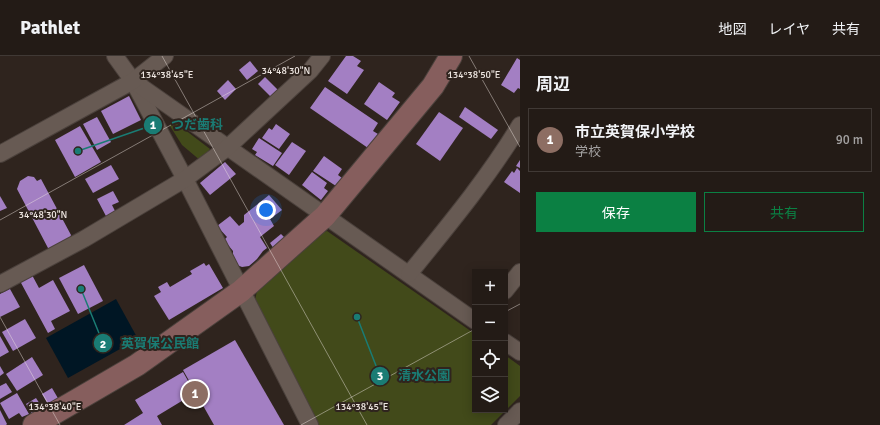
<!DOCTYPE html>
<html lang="ja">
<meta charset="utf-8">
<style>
:root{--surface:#231b16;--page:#2f2823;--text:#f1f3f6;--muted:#a3a1a1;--line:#403935;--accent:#0b8043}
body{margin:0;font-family:Signika,"Noto Sans JP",sans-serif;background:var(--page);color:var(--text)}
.controls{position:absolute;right:12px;bottom:12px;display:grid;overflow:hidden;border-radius:0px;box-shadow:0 2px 10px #0003}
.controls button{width:36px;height:36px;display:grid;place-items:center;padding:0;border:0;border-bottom:1px solid var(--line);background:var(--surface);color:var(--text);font:20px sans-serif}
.you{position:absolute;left:266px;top:154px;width:14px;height:14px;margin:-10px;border:3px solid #fff;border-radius:50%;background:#1a73e8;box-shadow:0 0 0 6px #1a73e833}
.badge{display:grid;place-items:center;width:26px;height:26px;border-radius:50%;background:var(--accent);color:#fff;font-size:13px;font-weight:700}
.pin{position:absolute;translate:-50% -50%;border:2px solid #fff;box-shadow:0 1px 4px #0006}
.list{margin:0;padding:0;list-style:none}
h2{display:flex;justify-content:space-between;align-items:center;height:52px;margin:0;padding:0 16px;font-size:17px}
h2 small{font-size:13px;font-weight:400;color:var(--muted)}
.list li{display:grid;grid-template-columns:26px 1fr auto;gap:12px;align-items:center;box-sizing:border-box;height:64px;margin:0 8px 8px;padding:0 8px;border:1px solid var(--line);border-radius:0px}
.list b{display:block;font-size:15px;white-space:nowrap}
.list p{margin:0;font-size:13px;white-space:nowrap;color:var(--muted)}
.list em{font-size:13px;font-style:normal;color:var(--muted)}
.actions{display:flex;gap:8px;padding:12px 16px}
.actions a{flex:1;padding:9px 0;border:1px solid var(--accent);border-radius:0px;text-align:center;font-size:14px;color:var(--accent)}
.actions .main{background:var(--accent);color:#fff}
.icon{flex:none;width:22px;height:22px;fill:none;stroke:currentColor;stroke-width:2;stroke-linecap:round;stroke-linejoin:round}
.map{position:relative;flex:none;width:520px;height:369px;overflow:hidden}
header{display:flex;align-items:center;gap:24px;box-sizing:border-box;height:56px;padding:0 20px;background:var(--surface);border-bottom:1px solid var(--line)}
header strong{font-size:19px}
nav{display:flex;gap:22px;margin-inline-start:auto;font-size:14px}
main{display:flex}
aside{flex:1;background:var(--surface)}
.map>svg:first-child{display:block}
</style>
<header>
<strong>Pathlet</strong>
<nav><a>地図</a><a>レイヤ</a><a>共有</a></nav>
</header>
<main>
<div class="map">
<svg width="520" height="369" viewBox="0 0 520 369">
<rect width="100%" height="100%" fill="#2f241e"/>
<g fill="#424a1a">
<path d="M172,64L210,93L201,105L182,89L170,70Z"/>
<path d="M327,175L475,278V354H505V299L520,310V340L491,369H319L255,244L257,235L289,207L320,177Z"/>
</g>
<path fill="#001624" d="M116,243L138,283L68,322L46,282Z"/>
<g fill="#a37fc3">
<path d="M346,0H353L361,5L357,10L364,14L347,38L328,25Z"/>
<path d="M517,2L520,4V33L518,32L514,37L501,29Z"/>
<path d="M250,5L258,15L247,24L239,14Z"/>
<path d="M265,21L278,34L271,41L258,28Z"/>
<path d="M228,24L236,33L225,44L217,35Z"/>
<path d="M379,26L395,37L392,41L400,46L387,64L364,48Z"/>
<path d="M325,31L378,67L373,75L378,78L368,92L310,52Z"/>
<path d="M129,40L141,64L113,78L101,55Z"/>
<path d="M465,51L498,74L491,83L459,61Z"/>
<path d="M439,56L463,72L440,105L416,88Z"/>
<path d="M97,61L111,86L97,94L83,68Z"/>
<path d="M276,68L290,78L279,93L262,82L269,72L272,74Z"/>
<path d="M80,70L101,106L75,121L55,84Z"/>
<path d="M259,82L282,97L273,110L255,99L257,96L252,93Z"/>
<path d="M292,86L306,95L289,119L275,109Z"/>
<path d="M324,100L342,113L338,119L342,122L336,130L313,115Z"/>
<path d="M520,104V112L516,110Z"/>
<path d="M225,106L236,118L210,139L200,127Z"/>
<path d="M111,109L119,123L93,137L85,123Z"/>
<path d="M517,112L520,115V137L504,126L512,115L514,117Z"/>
<path d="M312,116L327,127L324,132L328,135L321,144L302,129Z"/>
<path d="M28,120L34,121L37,125L41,123L71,179L68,187L58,192H48L17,133L20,125Z"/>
<path d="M113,135L119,146L112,149L116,157L107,162L97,143Z"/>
<path d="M269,139L282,154L270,163L274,170L260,181L267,192L263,195L257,203L249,210L242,211L237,209L233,203V195L224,184L227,181L217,170L230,160L239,170L244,166V159Z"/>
<path d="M0,140L7,152L0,155Z"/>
<path d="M281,178L286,183L274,193L270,187Z"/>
<path d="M204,207L206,210L209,208L223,232L169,264L154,240L161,236L158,231L167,226L170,231L192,218L190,215Z"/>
<path d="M84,209L103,245L78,258L59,222Z"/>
<path d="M32,219L39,232L53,224L70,255L51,265L55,273L48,277L20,225Z"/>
<path d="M10,233L20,251L0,261V238Z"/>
<path d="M25,263L36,282L13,295L2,276Z"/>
<path d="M0,280L9,296L0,301Z"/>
<path d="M235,284L284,369H214L183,314Z"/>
<path d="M32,301L43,319L17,335L6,318Z"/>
<path d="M0,310L4,317L0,320Z"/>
<path d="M183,316L195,337L157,360L162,369H124L143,357L135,344Z"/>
<path d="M6,327L12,336L0,343V330Z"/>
<path d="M52,332L59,344L49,350L42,338Z"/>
<path d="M17,337L29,358L22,361L19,357L9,363L0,347Z"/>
<path d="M36,342L43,353L33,359L26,348Z"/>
<path d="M0,354L7,368L6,369H0Z"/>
</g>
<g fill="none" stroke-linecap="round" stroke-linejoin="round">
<g stroke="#4b413c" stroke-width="18">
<g id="street">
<path d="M115,0L133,25L185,123L310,369"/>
<path d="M136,27L475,265"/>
<path d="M0,98L133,25L165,0"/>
<path d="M409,218C448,170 488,122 520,69"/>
<path d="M0,228L84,183L185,123L227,92L310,15L322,0"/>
<path d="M505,235L520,216"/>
<path d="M505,286L520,296"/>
<path d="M506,369L520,355"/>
</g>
</g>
<g stroke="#4b413c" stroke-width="24">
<path id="secondary" d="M34,369L137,309L241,235L325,160L433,30L451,0"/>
</g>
<use href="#street" stroke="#675a53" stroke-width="16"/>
<use href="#secondary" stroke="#865e5d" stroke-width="22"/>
</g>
<path fill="none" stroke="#efe7e2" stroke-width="1" stroke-opacity="0.45" d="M162,0L367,369M469,0L520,91M0,164L295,0M505,256L520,248M0,261L60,369M301,369L475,273"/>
<g font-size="10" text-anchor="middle" fill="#efe7e2" stroke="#2f241e" stroke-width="4" stroke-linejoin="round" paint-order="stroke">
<text x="286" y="18">34°48'30"N</text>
<text x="167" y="22">134°38'45"E</text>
<text x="474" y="22">134°38'50"E</text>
<text x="43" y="162">34°48'30"N</text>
<text x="55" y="354">134°38'40"E</text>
<text x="362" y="354">134°38'45"E</text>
</g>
<path fill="none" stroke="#1a7c74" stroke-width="1.5" d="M78 95L153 69M81 233L103 287M357 261L380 320"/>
<g fill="#1a7c74" stroke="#2f241e" stroke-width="1.5">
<circle cx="78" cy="95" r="4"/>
<circle cx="81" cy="233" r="4"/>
<circle cx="357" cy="261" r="4"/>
<circle cx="153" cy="69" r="10"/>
<circle cx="103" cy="287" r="10"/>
<circle cx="380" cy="320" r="10"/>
</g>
<g font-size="12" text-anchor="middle" font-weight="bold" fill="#fff">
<text x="153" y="73">1</text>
<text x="103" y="292">2</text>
<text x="380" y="324">3</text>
</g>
<g font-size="13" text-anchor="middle" font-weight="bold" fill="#1a7c74" stroke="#2f241e" stroke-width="4" stroke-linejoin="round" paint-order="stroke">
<text x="197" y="73">つだ歯科</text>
<text x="160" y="292">英賀保公民館</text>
<text x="424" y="324">清水公園</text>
</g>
</svg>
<div class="controls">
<button>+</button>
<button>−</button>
<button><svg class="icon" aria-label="locate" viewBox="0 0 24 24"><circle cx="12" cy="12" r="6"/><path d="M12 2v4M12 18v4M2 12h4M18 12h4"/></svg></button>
<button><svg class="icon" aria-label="layers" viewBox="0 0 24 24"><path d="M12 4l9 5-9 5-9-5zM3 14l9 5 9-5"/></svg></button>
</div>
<div class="you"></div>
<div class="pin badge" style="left:195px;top:338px;background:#8d6e63">1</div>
</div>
<aside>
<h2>周辺<small></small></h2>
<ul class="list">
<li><span class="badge" style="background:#8d6e63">1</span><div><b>市立英賀保小学校</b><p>学校</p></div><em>90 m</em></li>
</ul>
<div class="actions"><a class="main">保存</a><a>共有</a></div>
</aside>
</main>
